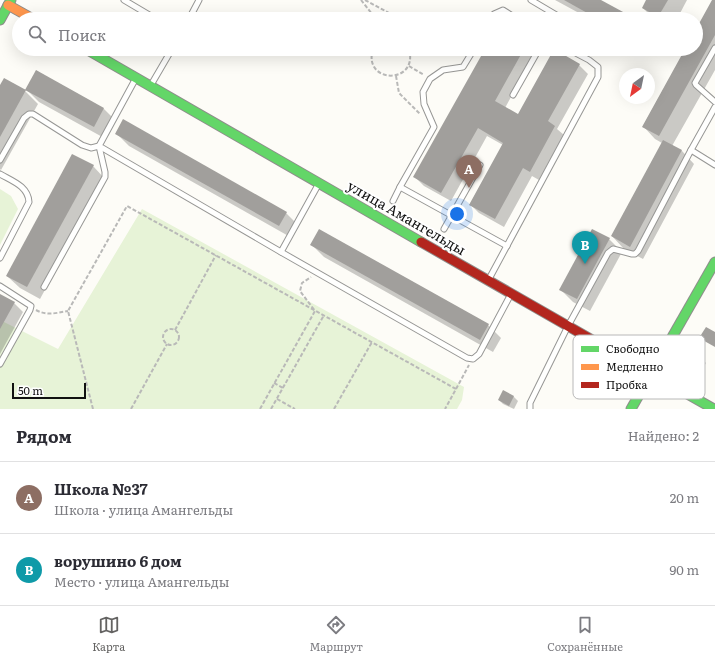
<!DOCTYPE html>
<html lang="ru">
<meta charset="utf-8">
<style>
:root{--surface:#fff;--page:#f2f2f3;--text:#2b2b33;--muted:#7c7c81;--line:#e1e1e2;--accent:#646362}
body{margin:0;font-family:Literata,serif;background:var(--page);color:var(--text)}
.compass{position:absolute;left:619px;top:68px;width:36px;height:36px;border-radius:50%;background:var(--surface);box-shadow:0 4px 16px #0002;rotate:213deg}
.scale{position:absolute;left:12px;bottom:10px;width:74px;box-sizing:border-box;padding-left:4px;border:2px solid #111;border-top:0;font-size:11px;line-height:14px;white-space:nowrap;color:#111;-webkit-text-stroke:3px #fff;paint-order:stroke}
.you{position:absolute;left:457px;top:214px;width:14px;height:14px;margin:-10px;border:3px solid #fff;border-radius:50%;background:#1a73e8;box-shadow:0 0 0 6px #1a73e833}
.badge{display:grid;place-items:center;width:26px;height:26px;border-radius:50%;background:var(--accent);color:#fff;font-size:13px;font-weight:700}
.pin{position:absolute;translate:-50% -33px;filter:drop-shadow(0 1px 2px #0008)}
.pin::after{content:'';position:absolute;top:21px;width:14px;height:12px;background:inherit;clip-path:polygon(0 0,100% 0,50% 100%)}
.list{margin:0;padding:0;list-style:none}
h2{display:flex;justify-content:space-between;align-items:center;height:52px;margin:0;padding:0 16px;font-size:17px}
h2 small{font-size:13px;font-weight:400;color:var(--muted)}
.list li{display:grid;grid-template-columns:26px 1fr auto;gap:12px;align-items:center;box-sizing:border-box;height:72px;padding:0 16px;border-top:1px solid var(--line)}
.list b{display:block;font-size:15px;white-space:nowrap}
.list p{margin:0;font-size:13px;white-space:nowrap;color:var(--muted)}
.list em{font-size:13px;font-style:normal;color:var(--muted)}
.icon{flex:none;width:22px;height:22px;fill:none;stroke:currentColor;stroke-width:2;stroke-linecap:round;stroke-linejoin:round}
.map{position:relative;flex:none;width:715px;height:409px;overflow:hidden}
.search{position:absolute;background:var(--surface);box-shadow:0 4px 16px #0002;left:12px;right:12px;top:12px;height:44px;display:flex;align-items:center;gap:10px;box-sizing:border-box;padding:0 14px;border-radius:22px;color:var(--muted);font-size:15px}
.sheet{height:196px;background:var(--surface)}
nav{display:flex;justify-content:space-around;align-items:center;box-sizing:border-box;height:56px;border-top:1px solid var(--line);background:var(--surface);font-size:11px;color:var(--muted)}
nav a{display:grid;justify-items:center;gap:2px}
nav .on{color:var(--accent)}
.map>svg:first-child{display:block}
</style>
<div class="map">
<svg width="715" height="409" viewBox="0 0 715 409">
<rect width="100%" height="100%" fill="#fdfcf7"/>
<g fill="#e7f3d7">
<path d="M0,189L11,196L18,209L0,245Z"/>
<path d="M142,209L464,387L462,400L457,409H0V320L58,349Z"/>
</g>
<g fill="#0003">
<path d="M555,0H599L634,19H590Z"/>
<path d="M647,0H687L677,19H654L643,8Z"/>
<path d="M713,0H715V70L672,146L682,151L694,164L643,259L624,249L612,236L662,143L655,139L643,126L686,49H696V31Z"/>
<path d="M487,49H534L536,51L505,108L518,115L579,65L588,74L557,129L564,135L539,180L532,176L504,227L479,213L470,204L503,145L487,136L451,201L424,186L415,177Z"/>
<path d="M0,87L25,91L38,104L1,170L0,169Z"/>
<path d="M27,90L104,109L116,121L106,139L39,102Z"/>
<path d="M123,121L286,213L299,226L292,238L129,146L116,133Z"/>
<path d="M93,166L105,179L40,299L20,288L7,276Z"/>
<path d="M609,239L622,252L590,311L573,302L561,290Z"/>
<path d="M312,245L488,325L501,338L493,352L324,257Z"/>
<path d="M0,295L14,303L23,312L0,354Z"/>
<path d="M704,361L706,363L699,375L686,368Z"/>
<path d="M503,392L514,397L518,401L514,409L503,404L499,400Z"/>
</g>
<g fill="#a19f9c">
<path d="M564,0H601L636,19H598Z"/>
<path d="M646,0H668L658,17L642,8Z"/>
<path d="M712,0H715V35L659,136L642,127L685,49H696V29Z"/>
<path d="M485,49H524L495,101L518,114L554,49L580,64L548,121L555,126L530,172L523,168L495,219L469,205L503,143L478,128L441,193L413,177Z"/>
<path d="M36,70L104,108L94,127L25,90Z"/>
<path d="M4,78L26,90L0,137V85Z"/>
<path d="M123,119L287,212L279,226L115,134Z"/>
<path d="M663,140L682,150L630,247L611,236Z"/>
<path d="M72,154L94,165L27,287L6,276Z"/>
<path d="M319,229L489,324L480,340L310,245Z"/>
<path d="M592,229L610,238L577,299L559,290Z"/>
<path d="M0,294L15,302L0,329Z"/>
<path d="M706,327L715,332V347L699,338Z"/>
<path d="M503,390L514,396L509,406L498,400Z"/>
</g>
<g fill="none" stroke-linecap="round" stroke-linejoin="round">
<g stroke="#979795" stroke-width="7">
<g id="lane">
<path d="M124,0L156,19"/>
<path d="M531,0L563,19"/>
<path d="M189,19L199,0"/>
<path d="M491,19L494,14L503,10L517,19"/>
<path d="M715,48L695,83L696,85L715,102"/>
<path d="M474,49L463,67L443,70L430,79L423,92L424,104L434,127L400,187L507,246"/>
<path d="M136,78L99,146L281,252L467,358L473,359L479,354L511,294"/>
<path d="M151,85L172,49"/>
<path d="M513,95L539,49"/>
<path d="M691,150L715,107"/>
<path d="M0,160L24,118L29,114H33L82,145L91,148L99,146L105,172V177L44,287"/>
<path d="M0,174C12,181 28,186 29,202L0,258"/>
<path d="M393,201L400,187"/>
<path d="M444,229L480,165"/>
<path d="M281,252L318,185"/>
<path d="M489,279L598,77V67L589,60L568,49"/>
<path d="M0,286L31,306L30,310L0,364"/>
<path d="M530,409V403L568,326L608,253L613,249L632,254H635L638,251L691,150L715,165"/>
</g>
</g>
<g stroke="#8e8d8b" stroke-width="11">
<g id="fast">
<path d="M0,20L11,0"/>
<path d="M86,49L421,242"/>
<path d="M622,357L714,409"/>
<path d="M631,409L715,262"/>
</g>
</g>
<g stroke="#8e8d8b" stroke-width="11">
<path id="slow" d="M8,5L33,19"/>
</g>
<g stroke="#8e8d8b" stroke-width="11">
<path id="jam" d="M421,242L622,357"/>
</g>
<g stroke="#b9b9b8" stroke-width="2" stroke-dasharray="4 2" stroke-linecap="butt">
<path d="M361,0L376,19"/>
<path d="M365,0L400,19"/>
<path d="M373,49C362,84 419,85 409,49"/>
<path d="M454,49L463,54"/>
<path d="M409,66L424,75"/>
<path d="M396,76L399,93L420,114"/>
<path d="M36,310C47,316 56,313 68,311"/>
<circle cx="171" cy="337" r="8"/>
<path d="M175,330L216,255"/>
<path d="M274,383L283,388"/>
<path d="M456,389L469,365"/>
<path d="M277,399L295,409"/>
<path d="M93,409L68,311L127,206L456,389L445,409"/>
<path d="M131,409L167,344"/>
<path d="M260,409L315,311L300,291L302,283L311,277"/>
<path d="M271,409L324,315"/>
<path d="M334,409L372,342"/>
</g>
<use href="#lane" stroke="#fffffe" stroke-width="5"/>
<use href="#fast" stroke="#63d668" stroke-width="9"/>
<use href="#slow" stroke="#ff974d" stroke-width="9"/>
<use href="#jam" stroke="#b3261e" stroke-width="9"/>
</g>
<g text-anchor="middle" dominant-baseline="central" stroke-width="4" stroke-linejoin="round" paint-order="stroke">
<g font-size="14" fill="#111" stroke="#fff">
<text transform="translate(407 217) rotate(30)">улица Амангельды</text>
</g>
</g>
<rect x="573" y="335" width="132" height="64" rx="6" fill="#fff" stroke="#b8b8b8" stroke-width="1"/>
<rect x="581" y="346" width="18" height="6" fill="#63d668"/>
<rect x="581" y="364" width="18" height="6" fill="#ff974d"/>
<rect x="581" y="382" width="18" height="6" fill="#b3261e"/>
<g font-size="11" fill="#111">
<text x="606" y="353">Свободно</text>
<text x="606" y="371">Медленно</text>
<text x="606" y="389">Пробка</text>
</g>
</svg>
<svg class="compass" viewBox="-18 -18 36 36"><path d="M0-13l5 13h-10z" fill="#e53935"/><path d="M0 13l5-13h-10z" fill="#7c7c81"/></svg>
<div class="scale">50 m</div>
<div class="you"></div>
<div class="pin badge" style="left:469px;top:188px;background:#8d6e63">A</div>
<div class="pin badge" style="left:585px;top:264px;background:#0f9aa8">B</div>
<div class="search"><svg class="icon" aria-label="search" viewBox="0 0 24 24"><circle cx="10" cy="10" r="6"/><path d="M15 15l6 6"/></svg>Поиск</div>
</div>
<section class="sheet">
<h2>Рядом<small>Найдено: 2</small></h2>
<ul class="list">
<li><span class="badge" style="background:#8d6e63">A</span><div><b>Школа №37</b><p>Школа · улица Амангельды</p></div><em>20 m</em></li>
<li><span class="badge" style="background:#0f9aa8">B</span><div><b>ворушино 6 дом</b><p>Место · улица Амангельды</p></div><em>90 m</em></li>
</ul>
</section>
<nav>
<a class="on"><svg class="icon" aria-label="map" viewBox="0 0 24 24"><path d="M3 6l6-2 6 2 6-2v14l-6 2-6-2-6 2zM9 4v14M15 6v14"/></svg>Карта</a>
<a><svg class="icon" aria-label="directions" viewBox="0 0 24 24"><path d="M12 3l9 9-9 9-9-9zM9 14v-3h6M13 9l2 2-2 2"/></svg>Маршрут</a>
<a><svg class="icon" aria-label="saved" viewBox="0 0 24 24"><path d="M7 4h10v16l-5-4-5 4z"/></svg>Сохранённые</a>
</nav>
